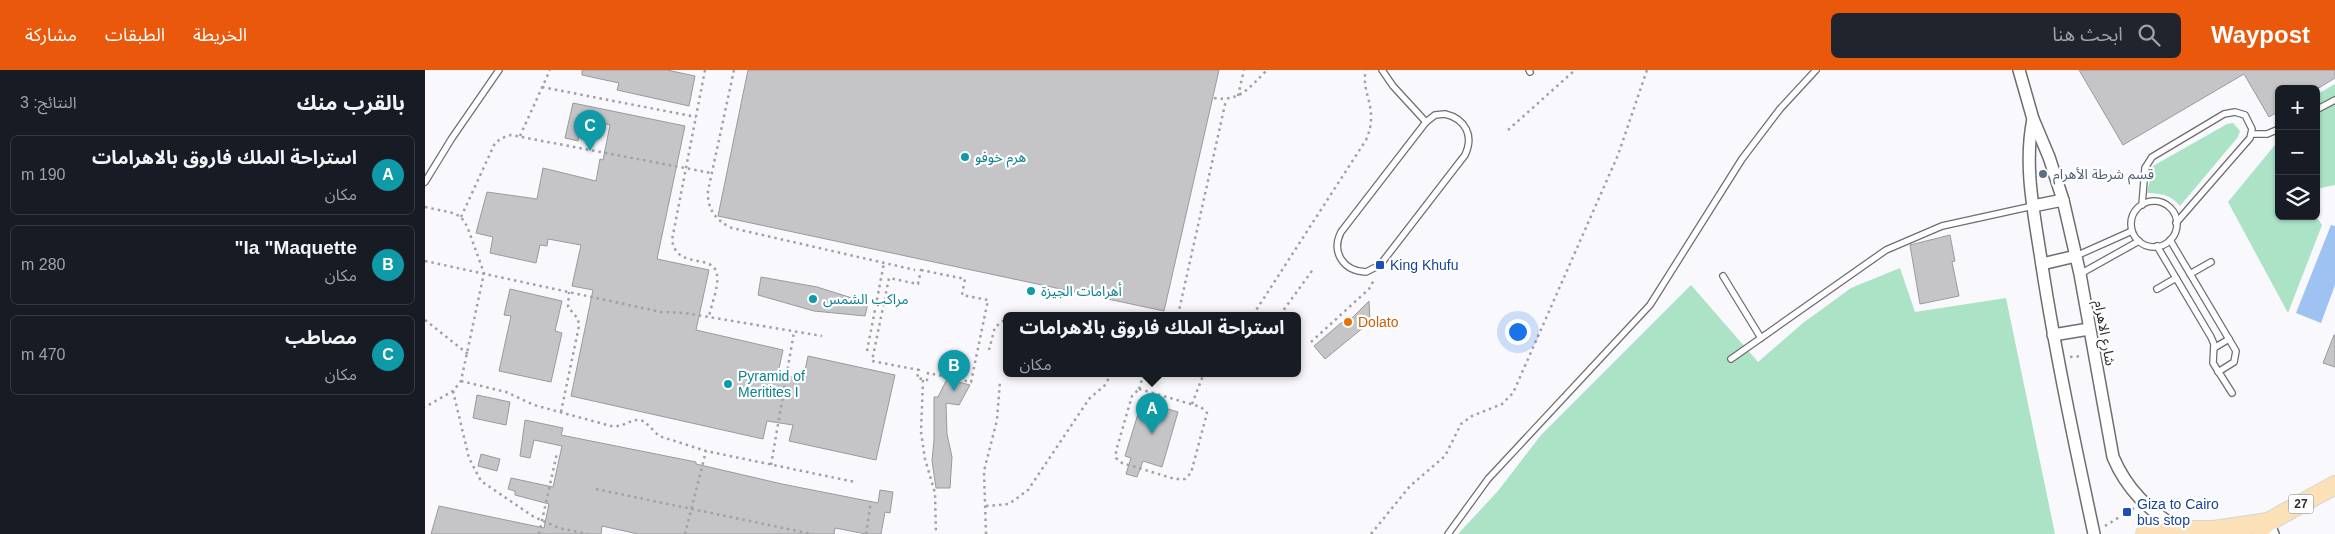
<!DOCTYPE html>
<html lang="ar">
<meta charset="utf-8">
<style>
:root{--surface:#171b24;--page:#20242c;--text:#f1f3f6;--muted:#9ea1a6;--line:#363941;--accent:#ea580c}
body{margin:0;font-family:Helvetica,"Noto Sans Arabic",sans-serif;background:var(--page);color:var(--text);direction:rtl}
.controls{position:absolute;right:15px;top:15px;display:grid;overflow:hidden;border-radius:8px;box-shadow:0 1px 4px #0004}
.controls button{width:45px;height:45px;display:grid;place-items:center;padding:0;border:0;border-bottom:1px solid var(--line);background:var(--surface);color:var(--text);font:25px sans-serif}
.you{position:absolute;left:1092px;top:261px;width:18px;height:18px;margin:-12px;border:4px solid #fff;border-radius:50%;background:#1a73e8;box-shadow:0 0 0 8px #1a73e833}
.badge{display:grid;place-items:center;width:32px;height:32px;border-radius:50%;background:var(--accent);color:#fff;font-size:16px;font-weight:700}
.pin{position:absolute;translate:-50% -41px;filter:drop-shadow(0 1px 2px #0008)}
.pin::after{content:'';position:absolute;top:26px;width:18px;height:15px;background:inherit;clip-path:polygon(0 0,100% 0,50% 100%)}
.popup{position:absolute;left:578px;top:242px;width:298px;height:65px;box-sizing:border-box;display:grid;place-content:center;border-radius:8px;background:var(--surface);filter:drop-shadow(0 1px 4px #0005);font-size:16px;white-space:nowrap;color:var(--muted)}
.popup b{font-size:19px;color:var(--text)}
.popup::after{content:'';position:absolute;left:50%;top:100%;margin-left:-10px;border:10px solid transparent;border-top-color:var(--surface)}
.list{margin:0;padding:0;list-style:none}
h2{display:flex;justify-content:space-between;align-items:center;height:65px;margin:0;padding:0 20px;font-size:21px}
h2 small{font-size:16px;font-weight:400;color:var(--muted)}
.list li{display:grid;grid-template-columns:32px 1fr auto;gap:15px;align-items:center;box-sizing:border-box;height:80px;margin:0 10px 10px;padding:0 10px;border:1px solid var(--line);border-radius:8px}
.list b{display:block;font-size:19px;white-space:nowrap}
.list p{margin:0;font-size:16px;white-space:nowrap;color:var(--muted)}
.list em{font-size:16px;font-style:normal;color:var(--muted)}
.icon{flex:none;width:28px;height:28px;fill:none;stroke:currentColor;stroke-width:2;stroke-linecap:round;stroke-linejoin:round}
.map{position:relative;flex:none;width:1910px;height:464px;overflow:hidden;direction:ltr}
header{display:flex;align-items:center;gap:30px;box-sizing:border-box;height:70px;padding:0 25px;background:var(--accent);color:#fff}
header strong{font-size:24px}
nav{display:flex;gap:28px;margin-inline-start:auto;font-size:18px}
.search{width:350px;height:45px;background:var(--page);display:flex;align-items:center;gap:12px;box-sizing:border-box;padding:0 18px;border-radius:8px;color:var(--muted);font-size:19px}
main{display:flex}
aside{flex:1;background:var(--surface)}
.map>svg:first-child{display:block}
</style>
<header>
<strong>Waypost</strong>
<div class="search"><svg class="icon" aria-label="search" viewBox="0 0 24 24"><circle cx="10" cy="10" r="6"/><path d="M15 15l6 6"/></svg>ابحث هنا</div>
<nav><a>الخريطة</a><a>الطبقات</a><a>مشاركة</a></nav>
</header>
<main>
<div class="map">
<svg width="1910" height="464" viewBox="0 0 1910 464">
<rect width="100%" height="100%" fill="#f9f8fc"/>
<g fill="#ace2c6">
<path d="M1910,14V115L1891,119V25Z"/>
<path d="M1808,53L1815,61L1813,67L1755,136C1745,124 1737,124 1722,123L1728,96L1802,54Z"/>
<path d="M1854,70V146H1891L1897,155L1863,243L1803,132Z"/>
<path d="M1475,198L1490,242L1581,228L1630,464H1033L1073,421L1116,365L1266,215L1333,292L1378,253L1426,218Z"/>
</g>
<path fill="#9ec2f2" d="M1906,155L1910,156V215L1896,253L1871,243Z"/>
<g fill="#c5c4c7" stroke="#9a999c">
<path d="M157,0H242L270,6L264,36L192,20L194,13L157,5Z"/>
<path d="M323,0H794L739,241L293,146Z"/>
<path d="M1654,0H1910V8L1892,19H1854V41L1844,47L1819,4L1698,75Z"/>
<path d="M148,33L260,56L232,189L284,200L271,260L358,280L353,303L378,310L383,286L470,305L451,390L364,371L368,355L342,351L338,369L146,326L168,220L147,216L156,175L123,169L122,176L115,175L111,193L65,183L68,167L51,163L62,122L112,129L118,98L171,111L175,89L178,90L185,55L158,48L153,71L140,68Z"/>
<path d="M1525,165L1530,191L1527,192L1534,226L1495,234L1485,175Z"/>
<path d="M336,207L392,217L443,233L440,246L389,241L333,225Z"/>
<path d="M85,219L137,231L130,261L137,263L126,312L74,301L86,246L79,245Z"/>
<path d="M944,231L945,252L900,289L889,276L923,247L927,248Z"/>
<path d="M1909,265H1910V297L1898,293Z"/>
<path d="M522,309L545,315L534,335L521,333L522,364L527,387L525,418H511L507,391L509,370V327H513Z"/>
<path d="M52,325L85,332L81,355L48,348Z"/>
<path d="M717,331L753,342L737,397L718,391L712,407L701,404L706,388L700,386Z"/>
<path d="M100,350L138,358L136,365L271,392V394L357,414L453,433L455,420L468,422L465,443L460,442L456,464H441L410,458L409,464H213L177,456L176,464H6L14,436L119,458L124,434L90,425V421L83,419L86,408L128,417L137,376L109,370L105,388L95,386Z"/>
<path d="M56,384L75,389L72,401L53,396Z"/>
</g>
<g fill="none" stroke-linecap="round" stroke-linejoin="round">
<g stroke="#6e6d70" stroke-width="8">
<g id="lane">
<path d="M957,0L968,16L1001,52"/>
<path d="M1104,0L1105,2"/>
<path d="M1891,40L1910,30"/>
<path d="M1020,44C1041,49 1049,66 1040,85L955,195L941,202C918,201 906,182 916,162L1001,52L1010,45Z"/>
<path d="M1827,64H1842L1854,59"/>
<path d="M0,112L27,68L74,0"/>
<circle cx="1729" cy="154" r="23"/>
<path d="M1717,135L1720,98L1727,87L1799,44L1810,42L1820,45L1827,59L1825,68L1751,153"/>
<path d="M1745,170L1811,281L1809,292L1793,302"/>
<path d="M1732,176L1786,267L1789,274L1788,293L1807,323"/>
<path d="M1651,186L1707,161"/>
<path d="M1655,204L1714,171"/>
<path d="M1765,204L1786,192"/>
<path d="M1298,206L1336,268"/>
<path d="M1732,219L1751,208"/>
<path d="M1789,278L1804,269"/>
<path d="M1306,289L1461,180L1517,156L1608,136"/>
<path d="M1023,464L1063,409L1225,235L1317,89L1355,39L1391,0"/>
</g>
</g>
<g stroke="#6e6d70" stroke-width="14">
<g id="street">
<path d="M1594,0L1608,49L1624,87L1638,130L1655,204L1688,387C1702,420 1723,439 1753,459"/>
<path d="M1608,49C1598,98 1610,147 1617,196C1631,286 1650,375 1669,464"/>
<path d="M1608,136L1638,130"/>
<path d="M1617,194L1651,186"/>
<path d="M1628,265L1664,259"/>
<path d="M1843,452L1848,464"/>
</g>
</g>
<g stroke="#d5d5d5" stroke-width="20">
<g id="primary">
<path d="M1835,459L1843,452L1910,415"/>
<path d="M1720,464L1741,460H1789L1843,452"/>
</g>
</g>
<g stroke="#a1a1a3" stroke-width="2.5" stroke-dasharray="2.5 4" stroke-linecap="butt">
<path d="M280,0L247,170C252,201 289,182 292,205C294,217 286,235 284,247"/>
<path d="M309,0L283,121C282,139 291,151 307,158L490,200"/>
<path d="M117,17L271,47"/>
<path d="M813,26L819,0"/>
<path d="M789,28C815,32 825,17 842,0"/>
<path d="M1083,60L1150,0"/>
<path d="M95,66L125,0"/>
<path d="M0,137L28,143L36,147L42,156L59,203L36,311L28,321L0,337"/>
<path d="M36,147L70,73L77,68L86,65L286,103"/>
<path d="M0,191L236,242L260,243L397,266"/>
<path d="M496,200L540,209L537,225L563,230L546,312L503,303L502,310L492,308L494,300L447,291L464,208L493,214Z"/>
<path d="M753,245L801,30"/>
<path d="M828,245L941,70C955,38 935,23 941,0"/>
<path d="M855,245L889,198"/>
<path d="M0,250L43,284"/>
<path d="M886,272L944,219L950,208"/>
<path d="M564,280L570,257L582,248"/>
<path d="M442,281L459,193"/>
<path d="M1645,287L1657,286"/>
<path d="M498,310L496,362L500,389L510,423L511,464"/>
<path d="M36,311L81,322L109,335L186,356H195L209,350L219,351L234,366L281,381L430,412"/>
<path d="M714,319L776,337L782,343L766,403L760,409H750L697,393L691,388V381L707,326Z"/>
<path d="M714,319L719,303"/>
<path d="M28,321L44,388L56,411L109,447L134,458L163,464"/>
<path d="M767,334L779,303"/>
<path d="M136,342L154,256L153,249L143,237L144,222"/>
<path d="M346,395L369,262"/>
<path d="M171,419L387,464"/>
<path d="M561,436L584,434L603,420L664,329L680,315L687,303"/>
<path d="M1680,456L1709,438"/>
<path d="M114,464L132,383"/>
<path d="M260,464L281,381"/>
<path d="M441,464L446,431"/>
<path d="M561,464L559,401L572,350L575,311"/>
<path d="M946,464L985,416L1020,386L1036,354L1047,346L1077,334L1088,323L1193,85L1222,0"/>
</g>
<use href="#lane" stroke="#fff" stroke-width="5.5"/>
<use href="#street" stroke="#fff" stroke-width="11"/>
<use href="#primary" stroke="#fce0b7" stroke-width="18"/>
</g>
<g fill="#0f9aa8" stroke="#fff" stroke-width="2">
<circle cx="540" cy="87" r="5"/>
<circle cx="606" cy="221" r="5"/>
<circle cx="388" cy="229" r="5"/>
<circle cx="303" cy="314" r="5"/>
</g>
<circle fill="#5c6f8a" stroke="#fff" stroke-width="2" cx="1618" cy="104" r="5"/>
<g fill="#1a4fb4" stroke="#fff" stroke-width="2">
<rect x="950" y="190" width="10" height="10" rx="2.5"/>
<rect x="1697" y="437" width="10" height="10" rx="2.5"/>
</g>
<circle fill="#e8710a" stroke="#fff" stroke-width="2" cx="923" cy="252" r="5"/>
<g text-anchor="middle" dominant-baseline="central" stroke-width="4.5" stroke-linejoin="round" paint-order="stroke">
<rect fill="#fff" stroke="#6d6d6d" stroke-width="1" x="1863.5" y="424.5" width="25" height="19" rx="4"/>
<g font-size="12" font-weight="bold" fill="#2e2e2f">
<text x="1876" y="434">27</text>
</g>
<g font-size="14" fill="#0d838f" stroke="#fff" text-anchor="start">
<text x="550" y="87">هرم خوفو</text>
<text x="616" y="221">أهرامات الجيزة</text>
<text x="398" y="229">مراكب الشمس</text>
<text x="313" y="306">Pyramid of<tspan x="313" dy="16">Meritites I</tspan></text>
</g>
<g font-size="14" fill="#4e5e75" stroke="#fff" text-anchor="start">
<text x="1628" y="104">قسم شرطة الأهرام</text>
</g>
<g font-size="14" fill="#164399" stroke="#fff" text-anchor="start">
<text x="965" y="195">King Khufu</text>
<text x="1712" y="434">Giza to Cairo<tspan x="1712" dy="16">bus stop</tspan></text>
</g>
<g font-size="14" fill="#c56008" stroke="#fff" text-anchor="start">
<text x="933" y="252">Dolato</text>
</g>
<g font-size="14" fill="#2e2e2f" stroke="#fff">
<text transform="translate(1680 263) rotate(80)">شارع الاهرام</text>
</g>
</g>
</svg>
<div class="controls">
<button>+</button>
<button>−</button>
<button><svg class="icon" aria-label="layers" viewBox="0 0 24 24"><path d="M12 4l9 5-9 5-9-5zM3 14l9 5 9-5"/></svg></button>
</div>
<div class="you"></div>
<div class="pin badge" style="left:727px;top:364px;background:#0f9aa8">A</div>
<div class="popup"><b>استراحة الملك فاروق بالاهرامات</b>مكان</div>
<div class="pin badge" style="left:529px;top:321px;background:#0f9aa8">B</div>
<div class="pin badge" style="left:165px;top:81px;background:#0f9aa8">C</div>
</div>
<aside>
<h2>بالقرب منك<small>النتائج: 3</small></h2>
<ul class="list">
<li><span class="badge" style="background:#0f9aa8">A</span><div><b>استراحة الملك فاروق بالاهرامات</b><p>مكان</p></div><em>190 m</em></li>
<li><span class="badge" style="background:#0f9aa8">B</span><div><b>la &quot;Maquette&quot;</b><p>مكان</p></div><em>280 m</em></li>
<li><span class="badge" style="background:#0f9aa8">C</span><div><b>مصاطب</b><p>مكان</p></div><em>470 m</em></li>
</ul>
</aside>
</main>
